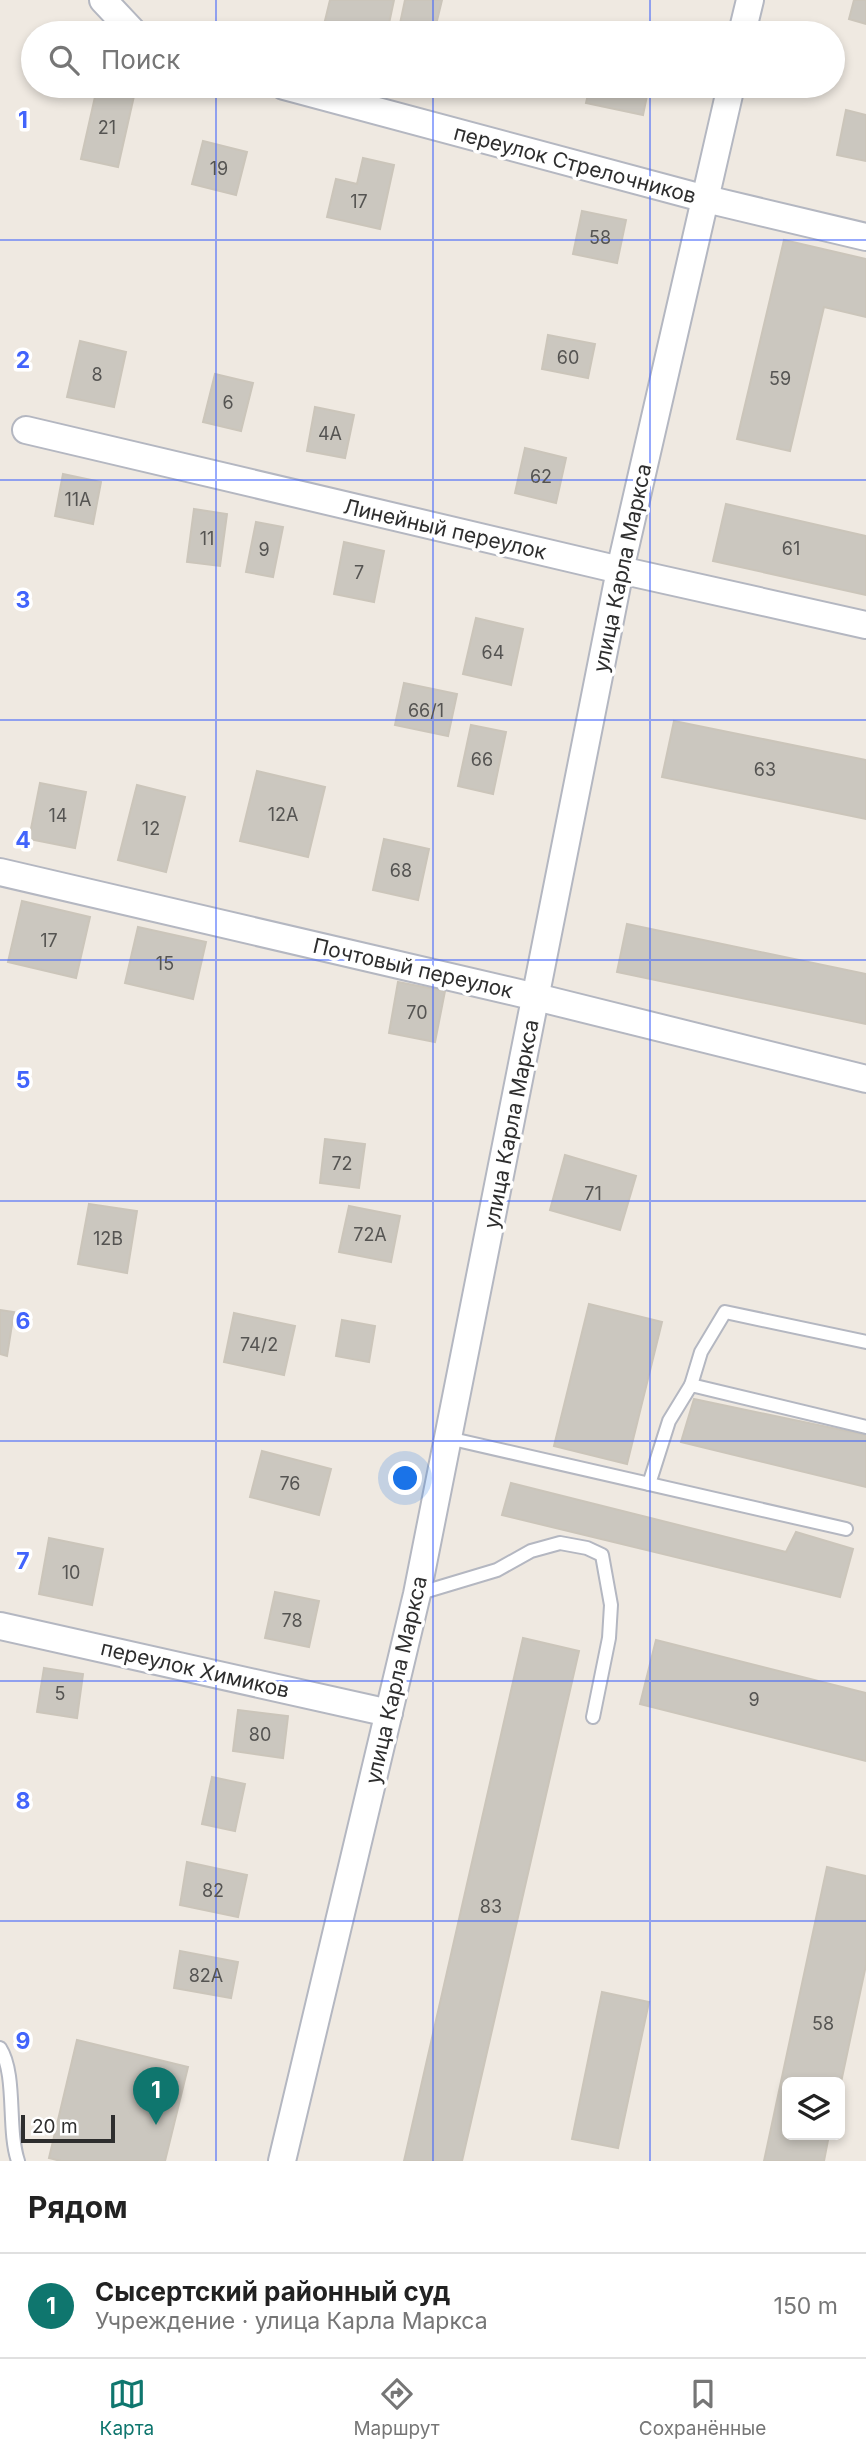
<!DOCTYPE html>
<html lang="ru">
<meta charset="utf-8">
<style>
:root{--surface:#fff;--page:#f2f2f2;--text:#222;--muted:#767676;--line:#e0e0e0;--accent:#0f766e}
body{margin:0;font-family:Inter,sans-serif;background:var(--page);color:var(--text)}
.controls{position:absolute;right:21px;bottom:21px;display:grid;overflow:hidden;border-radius:10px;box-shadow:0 4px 10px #0003}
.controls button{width:63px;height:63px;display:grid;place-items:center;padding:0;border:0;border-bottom:2px solid var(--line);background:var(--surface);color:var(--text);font:35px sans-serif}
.scale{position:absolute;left:21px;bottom:18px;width:94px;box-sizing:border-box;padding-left:7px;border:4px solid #2e2e2e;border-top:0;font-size:19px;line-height:24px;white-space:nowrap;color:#2e2e2e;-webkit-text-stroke:5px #fff;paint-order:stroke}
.you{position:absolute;left:406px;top:1479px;width:24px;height:24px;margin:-18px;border:5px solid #fff;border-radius:50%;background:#1a73e8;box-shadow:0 0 0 10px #1a73e833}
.badge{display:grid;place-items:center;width:46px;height:46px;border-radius:50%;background:var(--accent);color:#fff;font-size:23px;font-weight:700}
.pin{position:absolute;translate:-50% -58px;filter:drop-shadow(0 2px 4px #0008)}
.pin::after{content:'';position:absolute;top:37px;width:24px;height:21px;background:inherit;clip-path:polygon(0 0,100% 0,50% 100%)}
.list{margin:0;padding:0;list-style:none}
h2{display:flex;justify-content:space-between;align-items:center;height:91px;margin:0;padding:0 28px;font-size:30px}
h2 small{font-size:23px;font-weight:400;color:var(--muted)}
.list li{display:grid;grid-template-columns:46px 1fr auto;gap:21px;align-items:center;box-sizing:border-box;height:105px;padding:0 28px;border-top:2px solid var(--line)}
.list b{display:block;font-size:26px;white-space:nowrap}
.list p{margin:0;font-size:23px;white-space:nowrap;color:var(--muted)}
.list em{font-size:23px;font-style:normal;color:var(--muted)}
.icon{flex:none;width:38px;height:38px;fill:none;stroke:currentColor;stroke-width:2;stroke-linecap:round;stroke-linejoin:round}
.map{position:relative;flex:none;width:866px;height:2161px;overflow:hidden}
.search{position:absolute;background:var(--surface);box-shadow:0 4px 10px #0003;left:21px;right:21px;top:21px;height:77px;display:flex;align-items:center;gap:18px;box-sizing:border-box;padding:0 24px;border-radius:38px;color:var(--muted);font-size:26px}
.sheet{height:196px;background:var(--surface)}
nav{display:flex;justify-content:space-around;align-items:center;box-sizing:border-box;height:98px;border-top:2px solid var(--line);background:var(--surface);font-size:19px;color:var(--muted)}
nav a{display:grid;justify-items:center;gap:4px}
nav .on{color:var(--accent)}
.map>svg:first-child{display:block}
</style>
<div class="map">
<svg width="866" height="2161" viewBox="0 0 866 2161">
<rect width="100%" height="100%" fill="#efe9e1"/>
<g fill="#cbc7bf" stroke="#cbc5ba" stroke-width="2">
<path d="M330,0H394L387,33H322Z"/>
<path d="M405,0H442L434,33H398Z"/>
<path d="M854,0H866V24L849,19Z"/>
<path d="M590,86H649L643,115L586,103Z"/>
<path d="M97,88L134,96L118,167L81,159Z"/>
<path d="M846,110L866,115V161L837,155Z"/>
<path d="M203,141L247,152L236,195L192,184Z"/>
<path d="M363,158L394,165L380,229L327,217L336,179L357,184Z"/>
<path d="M582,211L626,220L617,263L573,254Z"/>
<path d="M784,240L866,259V317L824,307L790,451L737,439Z"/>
<path d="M548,335L595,344L588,378L542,369Z"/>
<path d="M80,341L126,352L114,407L67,397Z"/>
<path d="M215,374L253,383L241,431L203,422Z"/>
<path d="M315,407L354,415L345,458L307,451Z"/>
<path d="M525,448L566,458L556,503L515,493Z"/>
<path d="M63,474L101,482L93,524L55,516Z"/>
<path d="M726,504L866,536V595L713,561Z"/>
<path d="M194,509L227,514L220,566L187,562Z"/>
<path d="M256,522L283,527L273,577L246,572Z"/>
<path d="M344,542L384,551L374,602L334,594Z"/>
<path d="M476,618L523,629L511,685L463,674Z"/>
<path d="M404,683L457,694L448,736L395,725Z"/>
<path d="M674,721L866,760V819L662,777Z"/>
<path d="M471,725L506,732L493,794L458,786Z"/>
<path d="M257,771L325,787L308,857L240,841Z"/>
<path d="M40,783L86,792L75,848L29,839Z"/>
<path d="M137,785L185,797L166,872L118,860Z"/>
<path d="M384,839L429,849L418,900L373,890Z"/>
<path d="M22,901L90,917L76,978L8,962Z"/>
<path d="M627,924L866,974V1024L617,972Z"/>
<path d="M138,927L206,942L193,999L125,983Z"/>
<path d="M398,982L445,991L435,1042L389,1033Z"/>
<path d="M325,1139L365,1144L359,1188L320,1183Z"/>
<path d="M565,1155L636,1176L620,1230L550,1210Z"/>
<path d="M89,1204L137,1211L127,1273L78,1264Z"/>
<path d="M349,1206L400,1216L391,1262L339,1252Z"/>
<path d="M589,1304L662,1322L627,1464L554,1446Z"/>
<path d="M0,1310L14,1312L7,1356L0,1354Z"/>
<path d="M234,1313L295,1326L284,1375L224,1362Z"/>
<path d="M342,1320L375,1326L369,1362L336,1356Z"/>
<path d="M694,1399L866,1435V1487L681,1442Z"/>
<path d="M262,1451L331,1469L319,1515L250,1497Z"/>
<path d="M511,1483L786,1552L796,1532L853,1549L840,1597L502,1515Z"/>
<path d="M49,1538L103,1549L92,1605L39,1594Z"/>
<path d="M275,1592L319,1601L309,1647L265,1638Z"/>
<path d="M523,1638L579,1651L462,2161H404Z"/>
<path d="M656,1640L866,1693V1761L640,1704Z"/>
<path d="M44,1668L83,1674L77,1718L37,1712Z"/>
<path d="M238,1710L288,1716L283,1758L233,1751Z"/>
<path d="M212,1777L245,1784L235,1831L202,1824Z"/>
<path d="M187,1862L247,1875L238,1917L180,1905Z"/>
<path d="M827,1867L866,1876V1965L840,2087V2082H787V2135H829L824,2161H764Z"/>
<path d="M180,1951L238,1962L231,1998L174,1988Z"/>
<path d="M602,1992L649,2002L618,2148L572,2139Z"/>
<path d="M77,2040L188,2067L165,2161H61L49,2158Z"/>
</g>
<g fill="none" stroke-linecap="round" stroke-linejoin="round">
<g stroke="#b4b7c1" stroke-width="16">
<g id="service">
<path d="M691,1385L701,1352L725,1312L866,1342"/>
<path d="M448,1438L846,1529"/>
<path d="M649,1484L669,1421L691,1385L866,1427"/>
<path d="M417,1594L497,1570L531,1551L560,1543L587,1548L602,1555L611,1605L609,1638L593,1717"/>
<path d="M0,2048C17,2075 7,2129 18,2161"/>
</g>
</g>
<g stroke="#b4b7c1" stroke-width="30">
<g id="minor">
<path d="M103,0L134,33"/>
<path d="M742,33L750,0"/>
<path d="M284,86L706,199L866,237"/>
<path d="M26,430L620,570L866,625"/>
<path d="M0,872L536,997L866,1079"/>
<path d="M0,1626L389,1713"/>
<path d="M282,2161L417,1594L620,570L731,86"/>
</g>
</g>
<use href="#service" stroke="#fff" stroke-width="12"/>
<use href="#minor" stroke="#fff" stroke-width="26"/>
</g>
<path fill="none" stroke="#4264fb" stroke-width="2" stroke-opacity="0.55" d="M216,0V33M433,0V33M650,0V33M216,86V2161M433,86V2161M650,86V2161M0,240H866M0,480H866M0,720H866M0,960H866M0,1201H866M0,1441H866M0,1681H866M0,1921H866"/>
<g text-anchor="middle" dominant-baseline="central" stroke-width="7" stroke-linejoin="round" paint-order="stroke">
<g font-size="18" fill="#555452">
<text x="107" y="127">21</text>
<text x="219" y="168">19</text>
<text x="359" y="201">17</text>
<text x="600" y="237">58</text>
<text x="568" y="357">60</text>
<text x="97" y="374">8</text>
<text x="780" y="378">59</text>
<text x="228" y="402">6</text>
<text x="330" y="433">4А</text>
<text x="541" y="476">62</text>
<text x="78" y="499">11А</text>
<text x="207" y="538">11</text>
<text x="791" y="548">61</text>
<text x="264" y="549">9</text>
<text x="359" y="572">7</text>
<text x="493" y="652">64</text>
<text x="426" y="710">66/1</text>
<text x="482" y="759">66</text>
<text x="765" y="769">63</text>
<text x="283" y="814">12А</text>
<text x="58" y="815">14</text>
<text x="151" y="828">12</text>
<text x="401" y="870">68</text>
<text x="49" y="940">17</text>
<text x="165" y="963">15</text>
<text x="417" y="1012">70</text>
<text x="342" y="1163">72</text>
<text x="593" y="1193">71</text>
<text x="370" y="1234">72А</text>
<text x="108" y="1238">12В</text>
<text x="259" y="1344">74/2</text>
<text x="290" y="1483">76</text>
<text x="71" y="1572">10</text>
<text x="292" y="1620">78</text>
<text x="60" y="1693">5</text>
<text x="754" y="1699">9</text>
<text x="260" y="1734">80</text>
<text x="213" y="1890">82</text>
<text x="491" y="1906">83</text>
<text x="206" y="1975">82А</text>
<text x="823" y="2023">58</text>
</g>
<g font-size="21" fill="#2e2e2e" stroke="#fff">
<text transform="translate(575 164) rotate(15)">переулок Стрелочников</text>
<text transform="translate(445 529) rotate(13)">Линейный переулок</text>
<text transform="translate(622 568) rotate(-78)">улица Карла Маркса</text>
<text transform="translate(413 968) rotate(13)">Почтовый переулок</text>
<text transform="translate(511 1124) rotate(-79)">улица Карла Маркса</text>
<text transform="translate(195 1669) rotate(13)">переулок Химиков</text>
<text transform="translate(396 1680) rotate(-77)">улица Карла Маркса</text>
</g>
</g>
<g font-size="23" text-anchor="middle" font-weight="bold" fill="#4264fb" stroke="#fff" stroke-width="7" stroke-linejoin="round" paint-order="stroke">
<text x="23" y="128">1</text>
<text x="23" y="368">2</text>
<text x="23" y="608">3</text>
<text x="23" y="848">4</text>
<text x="23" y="1088">5</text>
<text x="23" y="1329">6</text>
<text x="23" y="1569">7</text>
<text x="23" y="1809">8</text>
<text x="23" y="2049">9</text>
</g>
</svg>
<div class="controls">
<button><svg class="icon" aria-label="layers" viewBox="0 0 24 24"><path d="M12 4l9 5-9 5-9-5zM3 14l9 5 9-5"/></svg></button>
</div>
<div class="scale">20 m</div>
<div class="you"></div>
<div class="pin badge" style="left:156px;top:2125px">1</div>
<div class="search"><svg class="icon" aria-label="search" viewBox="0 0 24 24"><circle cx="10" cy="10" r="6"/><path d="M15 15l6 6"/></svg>Поиск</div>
</div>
<section class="sheet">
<h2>Рядом<small></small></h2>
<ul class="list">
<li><span class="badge">1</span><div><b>Сысертский районный суд</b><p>Учреждение · улица Карла Маркса</p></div><em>150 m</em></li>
</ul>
</section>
<nav>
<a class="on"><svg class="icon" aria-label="map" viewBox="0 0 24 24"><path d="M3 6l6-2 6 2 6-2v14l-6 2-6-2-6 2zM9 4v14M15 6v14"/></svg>Карта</a>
<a><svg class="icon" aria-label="directions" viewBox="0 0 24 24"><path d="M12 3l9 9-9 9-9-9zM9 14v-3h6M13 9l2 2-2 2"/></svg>Маршрут</a>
<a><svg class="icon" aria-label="saved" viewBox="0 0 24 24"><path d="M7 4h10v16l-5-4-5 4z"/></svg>Сохранённые</a>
</nav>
